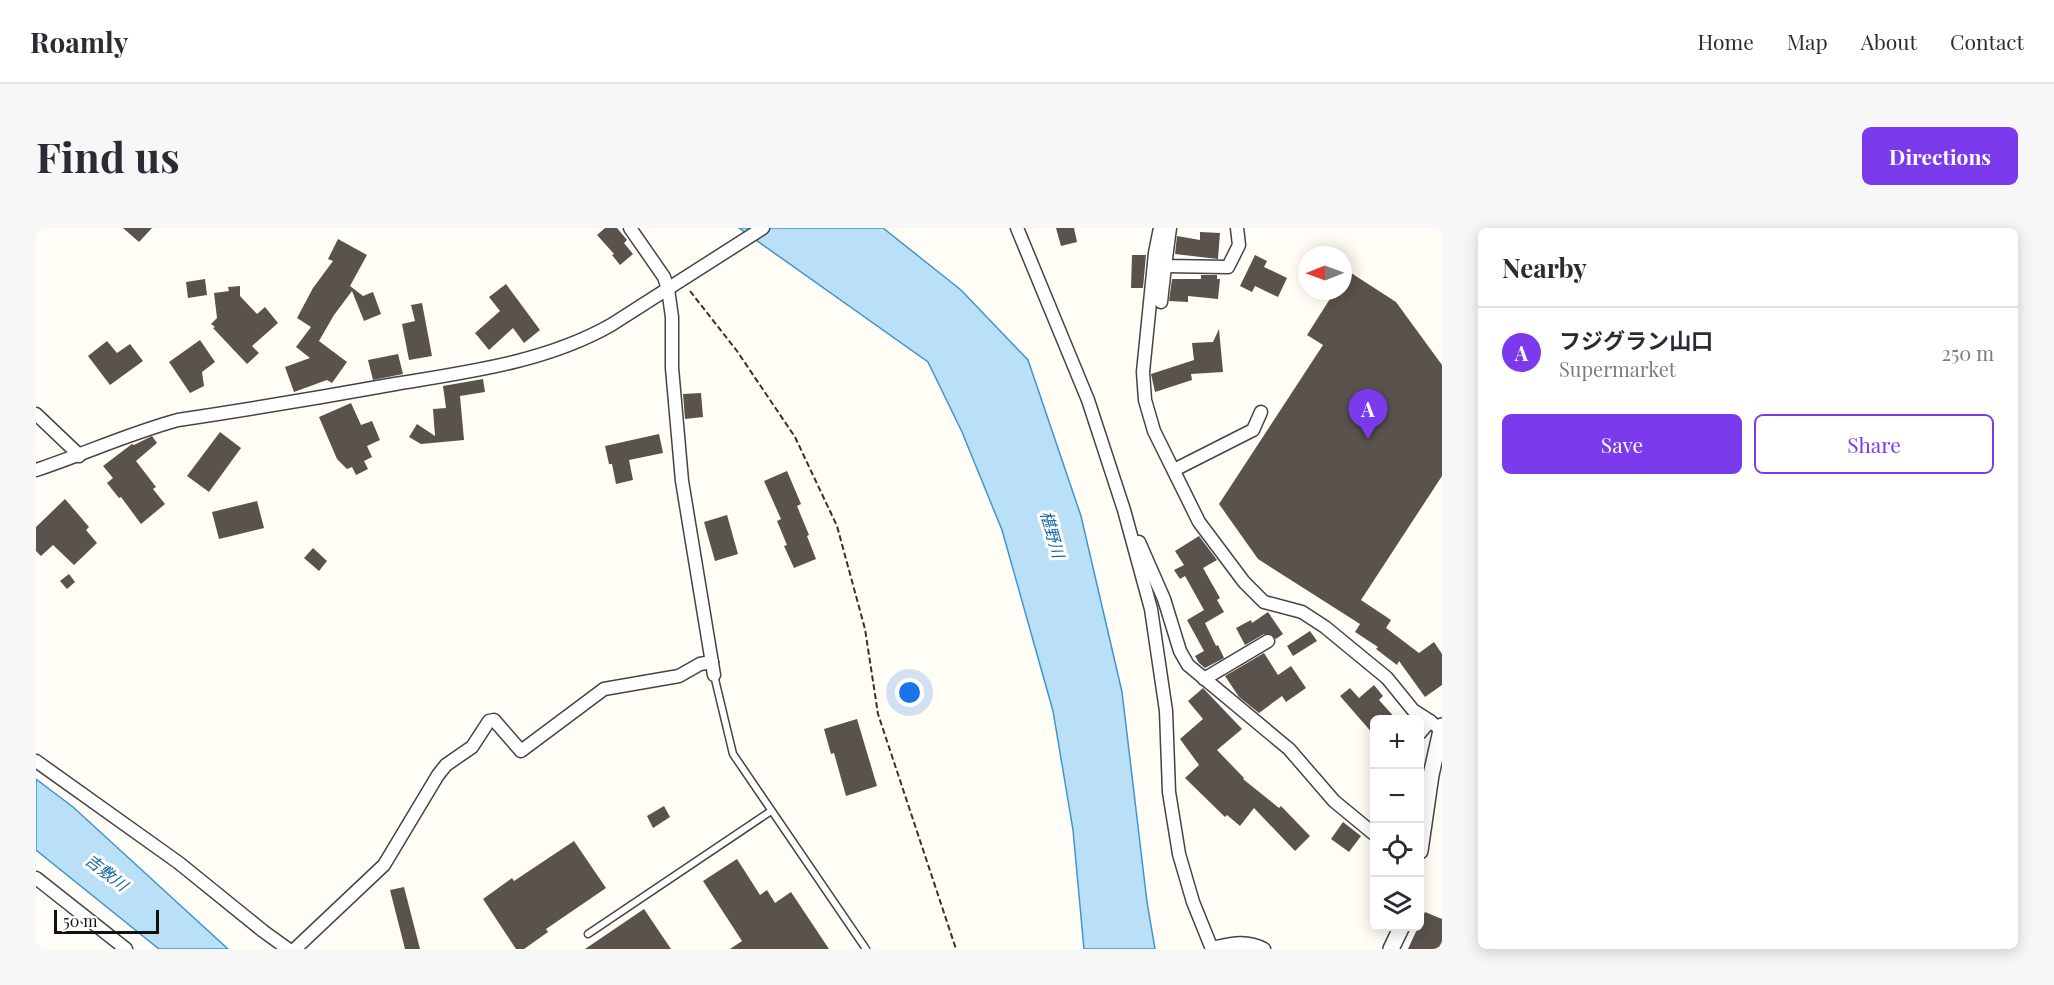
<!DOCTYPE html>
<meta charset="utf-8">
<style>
:root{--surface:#fff;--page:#f7f7f7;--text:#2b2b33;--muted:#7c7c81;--line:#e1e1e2;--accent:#7c3aed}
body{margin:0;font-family:"Playfair Display","Noto Sans JP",serif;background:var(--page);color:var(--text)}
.controls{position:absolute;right:18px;bottom:18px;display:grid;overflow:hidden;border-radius:9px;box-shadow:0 3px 15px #0003}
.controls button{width:54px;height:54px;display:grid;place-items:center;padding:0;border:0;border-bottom:2px solid var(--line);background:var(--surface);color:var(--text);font:30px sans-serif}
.compass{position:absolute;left:1262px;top:18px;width:54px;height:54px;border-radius:50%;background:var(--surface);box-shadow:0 3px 15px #0003;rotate:269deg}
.scale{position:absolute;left:18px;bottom:15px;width:105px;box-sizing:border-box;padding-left:6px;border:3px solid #111;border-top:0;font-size:16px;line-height:21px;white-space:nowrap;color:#111;-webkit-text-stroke:4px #fff;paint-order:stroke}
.you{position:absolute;left:874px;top:465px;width:21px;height:21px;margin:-15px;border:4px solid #fff;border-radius:50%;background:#1a73e8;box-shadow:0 0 0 9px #1a73e833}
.badge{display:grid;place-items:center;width:39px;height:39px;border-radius:50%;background:var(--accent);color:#fff;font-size:20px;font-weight:700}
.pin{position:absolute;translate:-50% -50px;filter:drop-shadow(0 2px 3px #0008)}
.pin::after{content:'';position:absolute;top:32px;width:21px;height:18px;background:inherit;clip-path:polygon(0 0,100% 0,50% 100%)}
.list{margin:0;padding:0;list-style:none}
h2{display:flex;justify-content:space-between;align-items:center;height:78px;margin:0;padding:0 24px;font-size:26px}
h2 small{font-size:20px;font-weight:400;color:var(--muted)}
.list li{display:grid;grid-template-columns:39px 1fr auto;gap:18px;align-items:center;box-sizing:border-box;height:90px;padding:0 24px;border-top:2px solid var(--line)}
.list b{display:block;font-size:22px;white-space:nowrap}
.list p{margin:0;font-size:20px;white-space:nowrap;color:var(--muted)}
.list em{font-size:20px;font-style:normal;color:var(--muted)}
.actions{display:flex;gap:12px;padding:18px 24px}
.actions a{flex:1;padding:14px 0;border:2px solid var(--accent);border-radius:9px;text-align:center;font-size:21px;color:var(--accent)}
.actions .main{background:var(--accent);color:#fff}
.icon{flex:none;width:33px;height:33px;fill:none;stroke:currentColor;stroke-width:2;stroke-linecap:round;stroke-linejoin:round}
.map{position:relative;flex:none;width:1406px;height:721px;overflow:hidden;border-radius:9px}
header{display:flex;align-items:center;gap:36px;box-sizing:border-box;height:84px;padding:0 30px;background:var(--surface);border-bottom:2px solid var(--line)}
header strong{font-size:28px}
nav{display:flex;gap:33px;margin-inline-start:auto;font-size:21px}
.intro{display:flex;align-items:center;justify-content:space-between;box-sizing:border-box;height:144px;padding:0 36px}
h1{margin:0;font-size:42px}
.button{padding:15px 27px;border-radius:9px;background:var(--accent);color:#fff;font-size:21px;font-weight:700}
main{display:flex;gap:36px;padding:0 36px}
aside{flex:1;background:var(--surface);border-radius:9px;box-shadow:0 3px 15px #0003}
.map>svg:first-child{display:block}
</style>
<header>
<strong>Roamly</strong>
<nav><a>Home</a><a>Map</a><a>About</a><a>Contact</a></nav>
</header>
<div class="intro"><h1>Find us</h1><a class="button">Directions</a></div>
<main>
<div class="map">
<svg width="1406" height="721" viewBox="0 0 1406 721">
<rect width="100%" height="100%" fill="#fffdf5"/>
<g fill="#b9e0f7" stroke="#3f96cf" stroke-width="1.5">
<path d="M703,0H847L925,62L992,132L1045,288L1086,464L1111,674L1119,721H1048L1037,602L1017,483L966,302L926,204L892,134Z"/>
<path d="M0,551L37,579L192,721H123L0,622Z"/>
</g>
<g fill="#5a524d">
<path d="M87,0H116L103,14Z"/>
<path d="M569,0H581L591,12L588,15L597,26L584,37L576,27L578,26L561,7Z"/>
<path d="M1020,0H1038L1041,14L1025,18Z"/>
<path d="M1164,4L1184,5L1182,31L1139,26L1141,8L1164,12Z"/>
<path d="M302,11L331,27L314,58L327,68L337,64L345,86L328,93L316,63L298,87L283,113L311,134L296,155L291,152L258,164L249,139L274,130L260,119L275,99L261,90L277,60L297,33L292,31Z"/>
<path d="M1096,27H1110L1107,60H1095Z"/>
<path d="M1219,27L1231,33L1228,39L1251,50L1242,69L1219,58L1216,64L1204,58Z"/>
<path d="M1312,43L1360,74L1406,137V248L1325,372L1355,392L1350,400L1383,425L1398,414L1406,426V457L1389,469L1363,433L1361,437L1340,421L1342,419L1319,404L1324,396L1222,331L1183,276L1287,117L1271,107L1299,63H1307V51Z"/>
<path d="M1165,47H1181V51H1184L1182,71L1152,68V74L1133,73L1136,51H1165Z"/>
<path d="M169,51L171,67L152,70L150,54Z"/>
<path d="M470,56L504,102L488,115L477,100L453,122L439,105L464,83L453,69Z"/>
<path d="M204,58V68L221,86L229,79L242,95L216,118L223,125L211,136L177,100L179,99L175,96L181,90L178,65L193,63L192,59Z"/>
<path d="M386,75L396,128L373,132L366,96L379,93L375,77Z"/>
<path d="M1183,101L1187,144L1155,146L1156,152L1119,164L1115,146L1158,132L1156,115L1177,114Z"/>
<path d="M164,112L179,134L166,144L168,158L154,165L133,134Z"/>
<path d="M71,113L81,125L94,116L107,133L74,157L52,128Z"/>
<path d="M362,126L367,146L337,152L332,132Z"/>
<path d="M447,151L449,164L424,168L428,212L385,216L373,209L381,196L399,208L397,181L410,180L407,158Z"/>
<path d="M665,165L667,189L649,191L647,166Z"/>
<path d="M315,175L325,197L336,193L344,212L331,218L336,229L328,233L332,241L320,247L316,239L311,241L301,231L283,189Z"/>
<path d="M184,204L205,220L173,264L151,248Z"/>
<path d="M623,206L627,225L593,232L597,252L580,256L576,236H573L569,218Z"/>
<path d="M116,208L121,215L100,233L120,259L117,261L129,276L105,296L85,269L83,270L71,255L77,250L67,238L96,216L98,217Z"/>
<path d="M751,243L765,276L761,278L773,307L771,308L780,331L758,340L748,318L751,317L741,293L745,291L728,253Z"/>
<path d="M29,271L53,299L50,302L61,315L38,337L17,317L5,328L0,323V299Z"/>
<path d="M221,273L228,300L183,311L176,284Z"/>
<path d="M691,287L702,326L679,333L668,294Z"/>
<path d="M1163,308L1181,332L1167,340L1184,370L1181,372L1188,384L1169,395L1180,418L1182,417L1188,430L1169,440L1163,435L1159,428L1168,423L1151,392L1168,382L1149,348L1144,351L1138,342L1148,337L1139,323Z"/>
<path d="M277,320L291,333L283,343L268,330Z"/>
<path d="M33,346L39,354L31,361L24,353Z"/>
<path d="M1232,384L1247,406L1240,411L1235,406H1228L1209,417L1200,400L1215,392L1216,395Z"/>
<path d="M1274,403L1281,413L1257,428L1251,418Z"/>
<path d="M1228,425L1242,447L1255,438L1270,460L1250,474L1246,468L1223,485L1203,469L1189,448Z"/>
<path d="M1338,457L1347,468L1343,472L1361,492H1338V507L1304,468L1314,460L1323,470Z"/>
<path d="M1167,460L1206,501L1181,522L1208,550L1207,551L1243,580L1245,578L1274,608L1259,623L1218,580L1204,598L1191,587L1189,589L1149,550L1163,537L1144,511L1167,491L1152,473Z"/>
<path d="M821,491L841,558L810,568L798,525L795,526L788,501Z"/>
<path d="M628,578L634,589L617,600L611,588Z"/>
<path d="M1307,594L1325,608L1313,624L1295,611Z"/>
<path d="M538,613L570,660L510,701L512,704L488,721H480L447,671L476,650L478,653Z"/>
<path d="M701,631L724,667L731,662L739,675L755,664L793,721H694L706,713L667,653Z"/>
<path d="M368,659L384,721H369L354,662Z"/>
<path d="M608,681L635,721H549Z"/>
<path d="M1389,684L1406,691V721H1372Z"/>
</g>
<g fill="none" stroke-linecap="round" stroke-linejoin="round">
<g stroke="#444" stroke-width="9">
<g id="service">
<path d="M678,447L697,526L830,721"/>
<path d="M552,706L735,583"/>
</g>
</g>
<g stroke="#444" stroke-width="15">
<g id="minor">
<path d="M594,0L628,49L632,61L636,89V140L646,253L678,447"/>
<path d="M981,0L1052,172L1088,282L1115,381L1130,483L1133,564L1143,626L1157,674L1176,721"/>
<path d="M1124,0L1119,25L1107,144L1109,172L1118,203L1163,294L1208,354L1228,374L1266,384L1289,399L1351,450L1377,482L1394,493"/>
<path d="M1134,0L1129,38L1192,39L1203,17L1201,0"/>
<path d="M1125,74L1129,38"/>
<path d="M0,186L40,224L43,228"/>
<path d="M0,242C48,226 94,205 142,192C215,181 287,169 359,156C432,144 510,134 575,97L727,0"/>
<path d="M1138,242L1217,202L1225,184"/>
<path d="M1103,314L1128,371L1144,423L1152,437L1253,521L1298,573L1338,606"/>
<path d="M1168,451L1232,413"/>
<path d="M1384,505L1394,493L1400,498"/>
<path d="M0,533L143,635L227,703L252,721"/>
<path d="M0,650L90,721"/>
<path d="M1176,720C1194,716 1210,711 1228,721"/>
<path d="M259,721L348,637L402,547L410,537L436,519L453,493L458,492L485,523L568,461L643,448L664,436L676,434"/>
</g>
</g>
<g stroke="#444" stroke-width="18">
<g id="tertiary">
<path d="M1384,623L1395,547L1406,498"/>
<path d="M1355,721L1366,698"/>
</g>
</g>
<path stroke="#333" stroke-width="2" stroke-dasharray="6 3" stroke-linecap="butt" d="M654,63L701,123L759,209L801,298L829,401L842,486L920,721"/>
<use href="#service" stroke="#fff" stroke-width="6"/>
<use href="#minor" stroke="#fff" stroke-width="12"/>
<use href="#tertiary" stroke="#fff" stroke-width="15"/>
</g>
<g text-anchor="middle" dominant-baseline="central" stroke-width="6" stroke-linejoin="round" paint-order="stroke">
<g font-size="16" font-style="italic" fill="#1768a6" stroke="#fff">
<text transform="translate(1017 306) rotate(74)">椹野川</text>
<text transform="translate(71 644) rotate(38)">吉敷川</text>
</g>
</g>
</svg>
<div class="controls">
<button>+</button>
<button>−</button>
<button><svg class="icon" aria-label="locate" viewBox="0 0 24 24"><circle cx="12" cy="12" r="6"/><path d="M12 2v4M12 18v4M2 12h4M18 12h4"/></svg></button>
<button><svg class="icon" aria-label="layers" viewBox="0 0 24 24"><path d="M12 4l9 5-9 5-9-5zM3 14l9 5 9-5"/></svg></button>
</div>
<svg class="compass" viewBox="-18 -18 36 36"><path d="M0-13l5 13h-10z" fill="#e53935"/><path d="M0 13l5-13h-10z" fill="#7c7c81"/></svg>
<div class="scale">50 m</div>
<div class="you"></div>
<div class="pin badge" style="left:1332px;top:211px">A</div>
</div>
<aside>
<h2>Nearby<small></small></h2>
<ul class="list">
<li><span class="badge">A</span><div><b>フジグラン山口</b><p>Supermarket</p></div><em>250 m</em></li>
</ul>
<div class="actions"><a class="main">Save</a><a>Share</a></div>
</aside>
</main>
